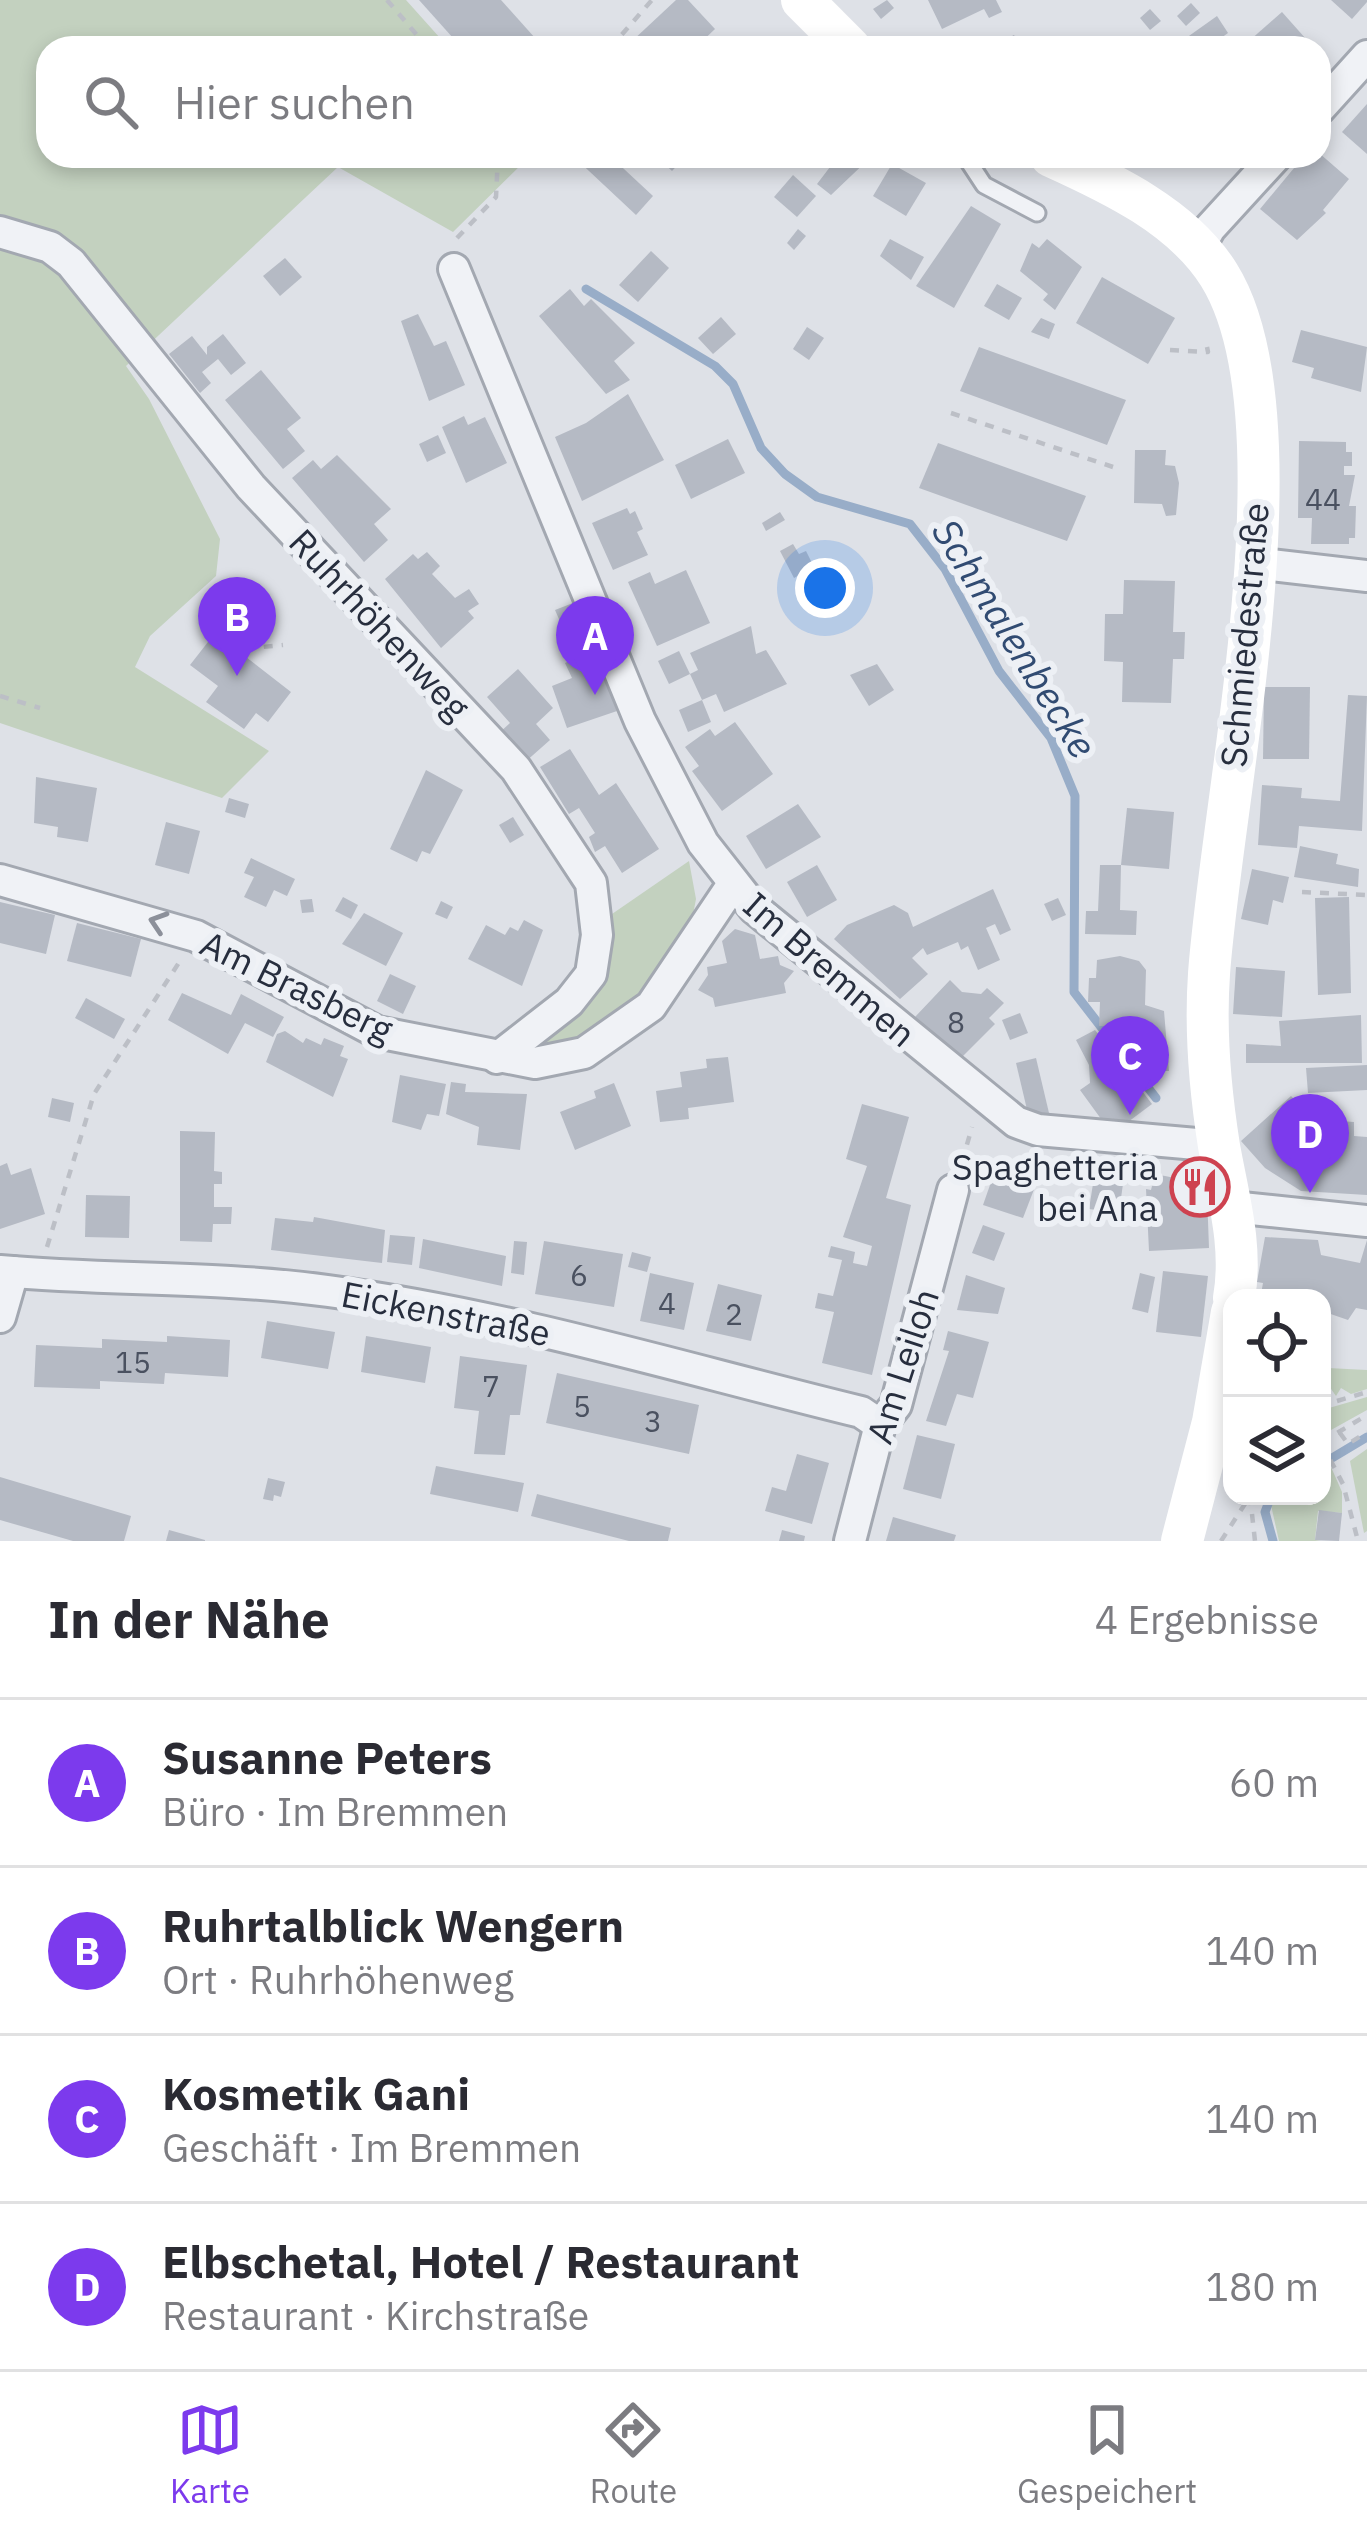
<!DOCTYPE html>
<html lang="de">
<meta charset="utf-8">
<style>
:root{--surface:#fff;--page:#f2f2f3;--text:#2b2b33;--muted:#7c7c81;--line:#e1e1e2;--accent:#7c3aed}
body{margin:0;font-family:"IBM Plex Sans",sans-serif;background:var(--page);color:var(--text)}
.controls{position:absolute;right:36px;bottom:36px;display:grid;overflow:hidden;border-radius:24px;box-shadow:0 6px 18px #0003}
.controls button{width:108px;height:108px;display:grid;place-items:center;padding:0;border:0;border-bottom:3px solid var(--line);background:var(--surface);color:var(--text);font:60px sans-serif}
.you{position:absolute;left:825px;top:588px;width:42px;height:42px;margin:-30px;border:9px solid #fff;border-radius:50%;background:#1a73e8;box-shadow:0 0 0 18px #1a73e833}
.badge{display:grid;place-items:center;width:78px;height:78px;border-radius:50%;background:var(--accent);color:#fff;font-size:39px;font-weight:700}
.pin{position:absolute;translate:-50% -99px;filter:drop-shadow(0 3px 6px #0008)}
.pin::after{content:'';position:absolute;top:63px;width:42px;height:36px;background:inherit;clip-path:polygon(0 0,100% 0,50% 100%)}
.list{margin:0;padding:0;list-style:none}
h2{display:flex;justify-content:space-between;align-items:center;height:156px;margin:0;padding:0 48px;font-size:51px}
h2 small{font-size:39px;font-weight:400;color:var(--muted)}
.list li{display:grid;grid-template-columns:78px 1fr auto;gap:36px;align-items:center;box-sizing:border-box;height:168px;padding:0 48px;border-top:3px solid var(--line)}
.list b{display:block;font-size:45px;white-space:nowrap}
.list p{margin:0;font-size:39px;white-space:nowrap;color:var(--muted)}
.list em{font-size:39px;font-style:normal;color:var(--muted)}
.icon{flex:none;width:66px;height:66px;fill:none;stroke:currentColor;stroke-width:2;stroke-linecap:round;stroke-linejoin:round}
.map{position:relative;flex:none;width:1367px;height:1541px;overflow:hidden}
.search{position:absolute;background:var(--surface);box-shadow:0 6px 18px #0003;left:36px;right:36px;top:36px;height:132px;display:flex;align-items:center;gap:30px;box-sizing:border-box;padding:0 42px;border-radius:36px;color:var(--muted);font-size:45px}
.sheet{height:828px;background:var(--surface)}
nav{display:flex;justify-content:space-around;align-items:center;box-sizing:border-box;height:168px;border-top:3px solid var(--line);background:var(--surface);font-size:33px;color:var(--muted)}
nav a{display:grid;justify-items:center;gap:6px}
nav .on{color:var(--accent)}
.map>svg:first-child{display:block}
</style>
<div class="map">
<svg width="1367" height="1541" viewBox="0 0 1367 1541">
<rect width="100%" height="100%" fill="#dee1e7"/>
<g fill="#c3d1bf">
<path d="M0,0H406L449,48H48V156H530L453,232L338,167L126,366L149,399L220,539L216,576L150,636L135,667L269,751L222,798L0,723Z"/>
<path d="M689,861L696,899L692,920L640,999L592,1037L543,1050L539,1038L606,968L612,914Z"/>
<path d="M1322,1361L1328,1368L1367,1370V1389L1351,1394L1341,1388L1336,1396L1322,1376Z"/>
<path d="M1367,1397V1410L1322,1435V1410Z"/>
<path d="M1367,1449V1531L1364,1533L1350,1461Z"/>
<path d="M1331,1467L1342,1492V1513L1318,1511L1315,1540L1321,1541H1279L1271,1505L1282,1496H1322V1471Z"/>
</g>
<g fill="none" stroke-linecap="round" stroke-linejoin="round">
<g stroke="#98adc8" stroke-width="9">
<path d="M586,289L715,366L733,384L761,448L785,474L817,497L910,524L945,569L999,671L1051,738L1075,796L1074,992L1156,1098"/>
<path d="M1322,1464L1367,1437"/>
<path d="M1271,1496L1265,1512L1273,1541"/>
</g>
</g>
<g fill="#b5bac4">
<path d="M419,0H501L544,48H462Z"/>
<path d="M676,0H688L715,29L695,48H637L631,42Z"/>
<path d="M887,0L894,8L881,19L873,9Z"/>
<path d="M928,0H996L1002,12L989,18L984,9L942,29Z"/>
<path d="M1331,0H1367V2L1352,19Z"/>
<path d="M1191,3L1200,13L1186,26L1177,16Z"/>
<path d="M1150,9L1161,21L1150,30L1140,18Z"/>
<path d="M1282,12L1314,48H1241Z"/>
<path d="M1217,16L1228,33L1207,48H1172Z"/>
<path d="M1013,35L1042,48H1008Z"/>
<path d="M1367,104V154L1342,132Z"/>
<path d="M1319,153L1349,179L1323,210L1326,213L1297,240L1260,209L1304,156Z"/>
<path d="M573,156H610L653,196L636,215Z"/>
<path d="M656,156H686L672,171Z"/>
<path d="M763,156H793L783,167Z"/>
<path d="M818,156H872L831,195L817,184L830,167Z"/>
<path d="M892,164L926,183L906,216L873,196Z"/>
<path d="M793,175L816,196L797,217L774,197Z"/>
<path d="M971,206L1001,224L954,308L916,286Z"/>
<path d="M798,229L806,236L794,250L787,243Z"/>
<path d="M890,239L924,257L911,280L880,256Z"/>
<path d="M1047,239L1082,267L1055,310L1043,300L1048,294L1020,271L1032,243L1039,248Z"/>
<path d="M651,251L669,268L638,302L619,285Z"/>
<path d="M285,258L302,277L280,296L263,276Z"/>
<path d="M1102,277L1175,318L1148,364L1076,323Z"/>
<path d="M997,284L1022,298L1009,320L984,306Z"/>
<path d="M570,289L584,306L591,299L635,343L614,361L630,380L606,394L539,316Z"/>
<path d="M418,314L434,346L446,341L465,385L429,401L401,321Z"/>
<path d="M721,317L736,334L713,354L698,338Z"/>
<path d="M1041,318L1055,324L1049,339L1031,332Z"/>
<path d="M807,327L824,338L809,360L793,349Z"/>
<path d="M1301,330L1367,347L1361,392L1311,378L1314,368L1292,362Z"/>
<path d="M223,334L246,363L231,375L218,359L202,372L211,383L200,393L169,354L192,336L207,355V347Z"/>
<path d="M979,347L1126,400L1107,445L960,391Z"/>
<path d="M261,370L301,418L287,429L305,451L283,469L225,400Z"/>
<path d="M628,394L664,460L582,501L555,437L586,423Z"/>
<path d="M464,416L468,425L485,417L507,463L466,483L442,427Z"/>
<path d="M438,435L446,453L427,462L419,444Z"/>
<path d="M728,439L745,473L691,499L675,465Z"/>
<path d="M1299,441L1346,442V452H1352V466H1344V475H1355L1349,506H1356L1355,538H1349V544H1311L1312,518H1298Z"/>
<path d="M938,443L1086,496L1067,541L919,488Z"/>
<path d="M1135,450H1166L1165,465L1175,466L1179,483L1176,515L1166,516L1162,504L1134,503Z"/>
<path d="M337,455L391,509L374,524L388,540L364,562L292,478L313,460L321,469Z"/>
<path d="M627,508L630,514L635,511L643,529L637,532L648,555L613,570L592,523Z"/>
<path d="M780,512L785,520L766,531L762,523Z"/>
<path d="M793,544L799,554L806,551L814,567L794,578L780,551Z"/>
<path d="M427,552L440,566L432,574L455,598L469,589L479,604L468,611L474,618L441,648L385,579L413,554L418,559Z"/>
<path d="M686,570L710,623L657,646L628,582L650,572L655,584Z"/>
<path d="M1124,580L1175,581L1173,632H1185L1184,659H1173L1171,703L1122,702L1123,662L1104,661L1105,614H1123Z"/>
<path d="M578,601L599,652L585,657L591,671L601,668L617,711L567,728L552,686L572,678L565,663L576,658L555,610Z"/>
<path d="M751,626L756,654L766,650L787,684L724,712L716,694L702,700L711,722L688,732L679,710L702,700L690,674L698,670L690,653Z"/>
<path d="M215,633L291,692L268,722L256,713L244,729L206,702L218,686L190,665Z"/>
<path d="M679,651L690,674L669,684L658,661Z"/>
<path d="M877,664L894,690L869,706L850,675Z"/>
<path d="M518,669L553,708L536,724L550,740L524,763L498,734L510,723L487,697Z"/>
<path d="M1264,687H1310L1309,759H1263Z"/>
<path d="M1348,695L1367,696L1362,831L1299,826L1297,848L1258,845L1262,785L1302,788L1301,798L1340,801Z"/>
<path d="M735,722L773,774L722,811L692,771L699,766L685,747L710,729L715,736Z"/>
<path d="M570,749L599,795L616,783L659,849L622,873L605,846L595,852L589,837L595,833L579,808L569,814L540,767Z"/>
<path d="M426,770L463,790L430,854L422,851L417,862L390,849Z"/>
<path d="M36,777L97,788L88,842L57,837L58,827L34,823Z"/>
<path d="M229,798L249,804L245,818L225,812Z"/>
<path d="M798,804L821,837L766,869L746,836Z"/>
<path d="M1127,808L1174,812L1169,869L1121,865Z"/>
<path d="M513,817L524,835L510,843L499,825Z"/>
<path d="M166,822L200,831L189,874L155,865Z"/>
<path d="M1300,846L1338,854L1336,864L1359,869L1358,887L1294,877Z"/>
<path d="M251,858L295,879L287,896L274,890L266,907L244,897L254,877L244,873Z"/>
<path d="M817,865L837,900L807,917L787,882Z"/>
<path d="M1100,865H1121L1120,910L1137,911L1136,935L1085,934L1086,911H1098Z"/>
<path d="M1252,869L1289,877L1283,903L1273,900L1268,925L1241,919Z"/>
<path d="M993,889L1011,930L1000,935L995,924L986,928L1000,960L978,970L968,946L961,950L958,942L927,955L923,948L912,958L928,974L900,999L834,939L847,925L894,905L908,913L913,927Z"/>
<path d="M343,897L358,905L351,919L335,911Z"/>
<path d="M1349,897L1351,993L1318,995L1315,898Z"/>
<path d="M1058,898L1066,915L1052,921L1044,904Z"/>
<path d="M312,899L314,912L302,913L300,900Z"/>
<path d="M441,901L453,907L447,919L435,914Z"/>
<path d="M0,902L55,915L46,954L0,943Z"/>
<path d="M364,913L403,933L386,966L342,944Z"/>
<path d="M524,920L543,930L522,986L468,959L486,925L505,935L510,927L518,931Z"/>
<path d="M77,923L141,939L131,977L67,961Z"/>
<path d="M735,929L755,935L760,959L778,956L780,965L794,971L784,983L786,993L715,1007L713,998L698,990L708,975L707,967L727,963L722,941Z"/>
<path d="M1120,956L1139,961L1146,970L1145,1005L1164,1011L1169,1071H1147L1148,1054H1128V1040H1119L1121,1026H1099L1100,1002H1088L1089,978H1096L1097,960Z"/>
<path d="M1236,967L1285,971L1282,1017L1233,1014Z"/>
<path d="M390,974L416,986L403,1014L377,1001Z"/>
<path d="M950,980L962,992L981,994L987,988L1004,1003L989,1018L995,1024L959,1060L915,1017Z"/>
<path d="M182,993L231,1015L241,994L284,1017L273,1037L245,1023L228,1054L168,1020Z"/>
<path d="M86,998L125,1019L114,1039L75,1018Z"/>
<path d="M1020,1013L1028,1033L1010,1040L1002,1020Z"/>
<path d="M1361,1015L1362,1063H1246V1044L1281,1046L1279,1021Z"/>
<path d="M1095,1030L1152,1104L1112,1134L1080,1090L1090,1083L1089,1065L1076,1040Z"/>
<path d="M285,1031L303,1043L306,1038L321,1045L324,1038L344,1046L340,1056L348,1059L333,1097L266,1062L277,1034Z"/>
<path d="M728,1057L734,1102L688,1108L689,1119L660,1122L656,1091L682,1087L680,1072L707,1068L706,1059Z"/>
<path d="M1036,1058L1049,1113L1029,1118L1016,1063Z"/>
<path d="M1367,1065V1090L1308,1093L1306,1068Z"/>
<path d="M400,1075L446,1084L439,1116L427,1114L421,1130L392,1122Z"/>
<path d="M451,1082L466,1084L465,1092L527,1094L520,1150L477,1145L479,1127L446,1114Z"/>
<path d="M614,1083L631,1126L575,1150L560,1112L596,1098L594,1091Z"/>
<path d="M1291,1096L1313,1119L1354,1122V1136L1367,1137V1195L1301,1191L1265,1168L1241,1141Z"/>
<path d="M52,1098L74,1103L70,1122L48,1117Z"/>
<path d="M862,1104L909,1117L886,1198L911,1205L872,1375L822,1363L834,1312L815,1308L818,1293L833,1296L842,1260L828,1257L831,1246L855,1252L853,1263L867,1266L872,1246L843,1237L867,1166L846,1159Z"/>
<path d="M180,1131L215,1132L214,1171L222,1172V1184H214V1207H232L231,1224H213L212,1242L180,1241Z"/>
<path d="M7,1163L11,1175L31,1168L45,1214L0,1229V1166Z"/>
<path d="M997,1165L1038,1179L1023,1218L983,1205Z"/>
<path d="M1096,1165L1125,1169L1119,1213L1089,1209Z"/>
<path d="M1155,1174L1195,1182L1207,1194L1209,1248L1149,1251L1146,1189L1151,1190Z"/>
<path d="M86,1195L130,1196L129,1238L85,1237Z"/>
<path d="M314,1217L385,1230L382,1263L271,1250L275,1218L313,1222Z"/>
<path d="M983,1225L1005,1233L994,1261L972,1253Z"/>
<path d="M390,1235L415,1237L412,1265L387,1262Z"/>
<path d="M1265,1237L1318,1240L1321,1255L1360,1263L1367,1240V1310L1356,1308L1348,1320L1322,1311V1298L1261,1294L1263,1283L1257,1282Z"/>
<path d="M423,1239L506,1256L502,1286L419,1268Z"/>
<path d="M514,1241L527,1242L524,1275L511,1273Z"/>
<path d="M544,1241L623,1254L614,1307L535,1294Z"/>
<path d="M632,1252L651,1257L647,1272L628,1267Z"/>
<path d="M1163,1271L1208,1276L1201,1337L1156,1332Z"/>
<path d="M650,1273L694,1283L684,1330L640,1321Z"/>
<path d="M1140,1273L1155,1277L1148,1313L1132,1309Z"/>
<path d="M966,1275L1005,1288L998,1314L957,1310Z"/>
<path d="M718,1284L762,1295L751,1341L706,1331Z"/>
<path d="M267,1321L335,1332L328,1369L261,1358Z"/>
<path d="M948,1331L989,1342L973,1398L957,1394L946,1426L926,1421L949,1351L943,1350Z"/>
<path d="M167,1336L230,1340L228,1377L165,1373L164,1384L100,1381V1389L34,1387L36,1345L102,1348V1339L167,1342Z"/>
<path d="M366,1336L431,1347L425,1383L361,1372Z"/>
<path d="M460,1356L527,1365L520,1415H510L505,1455L474,1454L479,1411L454,1408Z"/>
<path d="M557,1373L699,1405L689,1454L546,1423Z"/>
<path d="M917,1435L955,1444L941,1499L903,1489Z"/>
<path d="M797,1454L829,1463L812,1524L765,1511L772,1487L786,1491Z"/>
<path d="M436,1466L524,1483L518,1512L430,1494Z"/>
<path d="M0,1477L131,1516L124,1541H73L0,1520Z"/>
<path d="M268,1478L285,1482L281,1497L274,1495L273,1501L263,1499Z"/>
<path d="M537,1494L671,1528L668,1541H629L531,1516Z"/>
<path d="M1319,1510L1342,1513L1339,1541L1315,1540Z"/>
<path d="M893,1517L956,1535L954,1541H886Z"/>
<path d="M169,1530L205,1540V1541H166Z"/>
<path d="M782,1530L805,1536L804,1541H779Z"/>
</g>
<g fill="none" stroke-linecap="round" stroke-linejoin="round">
<g stroke="#a3a8b1" stroke-width="21">
<path id="lane" d="M965,156L984,185L1037,213"/>
</g>
<g stroke="#a3a8b1" stroke-width="36">
<g id="street">
<path d="M1319,109L1367,56"/>
<path d="M0,232L50,247L71,263L251,487L516,769L591,883L597,935L591,974L569,1002L497,1058"/>
<path d="M1198,249L1210,228L1276,156"/>
<path d="M454,269L640,721L703,843L754,908L1016,1122L1038,1130L1219,1146"/>
<path d="M1254,563L1367,576"/>
<path d="M0,880L196,936L377,1032L535,1063L584,1053L651,1006L733,884"/>
<path d="M1232,1207L1367,1221"/>
<path d="M0,1271C110,1281 218,1276 328,1291C509,1315 684,1369 861,1412L880,1425"/>
<path d="M0,1317L13,1272"/>
<path d="M850,1541L880,1425L896,1405L953,1190"/>
</g>
</g>
<g stroke="#bcbfc6" stroke-width="4.5" stroke-dasharray="9 9" stroke-linecap="butt">
<path d="M387,0L428,48"/>
<path d="M610,48L652,0"/>
<path d="M457,238L496,197L498,156"/>
<path d="M1170,350L1208,352L1207,347"/>
<path d="M951,413L1113,467"/>
<path d="M203,613L252,648L283,645"/>
<path d="M0,696L40,708"/>
<path d="M1302,892L1367,895"/>
<path d="M962,1162L972,1127"/>
<path d="M47,1247L94,1094L180,961"/>
<path d="M1337,1401L1367,1392"/>
<path d="M1340,1433L1348,1444L1367,1432"/>
<path d="M1322,1442L1367,1415"/>
<path d="M1322,1444L1343,1484L1358,1541"/>
<path d="M1250,1496L1255,1541"/>
<path d="M1221,1541L1250,1496"/>
</g>
<use href="#lane" stroke="#f0f2f6" stroke-width="15"/>
<use href="#street" stroke="#f0f2f6" stroke-width="30"/>
<g stroke="#fff" stroke-width="42">
<path d="M802,0L850,48"/>
<path d="M1051,156C1111,183 1183,217 1219,275C1308,418 1221,802 1209,974C1205,1031 1210,1089 1219,1146C1228,1197 1243,1246 1234,1298"/>
<path d="M1182,1541L1213,1422L1232,1312"/>
</g>
</g>
<defs><path id="oneway-chevron" d="M-2-3.5L2.5 0L-2 3.5" fill="none" stroke-width="1.6" stroke-linecap="round" stroke-linejoin="round" transform="scale(3)"/></defs>
<use stroke="#8c909a" href="#oneway-chevron" transform="translate(158 922) rotate(-162)"/>
<defs>
<g id="restaurant-ring" transform="scale(3)"><circle r="9.5" fill="#edf0f5" stroke="#ce4250" stroke-width="1.5"/><path d="M-5-6h1v4h1v-4h1v4h1v-4h1v5L-1.5 .5V6h-2V.5L-5-1ZM5-6V6H3V1.5H1.5Q1.5-4 5-6Z" fill="#ce4250"/></g>
</defs>
<g fill-rule="evenodd">
<use href="#restaurant-ring" x="1200" y="1187"/>
</g>
<g text-anchor="middle" dominant-baseline="central" stroke-width="12" stroke-linejoin="round" paint-order="stroke">
<g font-size="30" fill="#4a5160">
<text x="1323" y="498">44</text>
<text x="956" y="1021">8</text>
<text x="579" y="1274">6</text>
<text x="667" y="1302">4</text>
<text x="734" y="1313">2</text>
<text x="133" y="1361">15</text>
<text x="491" y="1385">7</text>
<text x="582" y="1405">5</text>
<text x="653" y="1420">3</text>
</g>
<g font-size="36" fill="#272e3e" stroke="#edf0f5">
<text transform="translate(380 624) rotate(47)">Ruhrhöhenweg</text>
<text transform="translate(1244 635) rotate(-85)">Schmiedestraße</text>
<text transform="translate(830 969) rotate(41)">Im Bremmen</text>
<text transform="translate(297 986) rotate(26)">Am Brasberg</text>
<text transform="translate(446 1313) rotate(11)">Eickenstraße</text>
<text transform="translate(902 1366) rotate(-72)">Am Leiloh</text>
</g>
<g font-size="36" fill="#272e3e" stroke="#edf0f5" text-anchor="end">
<text x="1158" y="1166">Spaghetteria<tspan x="1158" dy="41">bei Ana</tspan></text>
</g>
<g font-size="39" font-style="italic" fill="#314b72" stroke="#edf0f5">
<text transform="translate(1015 638) rotate(58)">Schmalenbecke</text>
</g>
</g>
</svg>
<div class="controls">
<button><svg class="icon" aria-label="locate" viewBox="0 0 24 24"><circle cx="12" cy="12" r="6"/><path d="M12 2v4M12 18v4M2 12h4M18 12h4"/></svg></button>
<button><svg class="icon" aria-label="layers" viewBox="0 0 24 24"><path d="M12 4l9 5-9 5-9-5zM3 14l9 5 9-5"/></svg></button>
</div>
<div class="you"></div>
<div class="pin badge" style="left:595px;top:695px">A</div>
<div class="pin badge" style="left:237px;top:676px">B</div>
<div class="pin badge" style="left:1130px;top:1115px">C</div>
<div class="pin badge" style="left:1310px;top:1193px">D</div>
<div class="search"><svg class="icon" aria-label="search" viewBox="0 0 24 24"><circle cx="10" cy="10" r="6"/><path d="M15 15l6 6"/></svg>Hier suchen</div>
</div>
<section class="sheet">
<h2>In der Nähe<small>4 Ergebnisse</small></h2>
<ul class="list">
<li><span class="badge">A</span><div><b>Susanne Peters</b><p>Büro · Im Bremmen</p></div><em>60 m</em></li>
<li><span class="badge">B</span><div><b>Ruhrtalblick Wengern</b><p>Ort · Ruhrhöhenweg</p></div><em>140 m</em></li>
<li><span class="badge">C</span><div><b>Kosmetik Gani</b><p>Geschäft · Im Bremmen</p></div><em>140 m</em></li>
<li><span class="badge">D</span><div><b>Elbschetal, Hotel / Restaurant</b><p>Restaurant · Kirchstraße</p></div><em>180 m</em></li>
</ul>
</section>
<nav>
<a class="on"><svg class="icon" aria-label="map" viewBox="0 0 24 24"><path d="M3 6l6-2 6 2 6-2v14l-6 2-6-2-6 2zM9 4v14M15 6v14"/></svg>Karte</a>
<a><svg class="icon" aria-label="directions" viewBox="0 0 24 24"><path d="M12 3l9 9-9 9-9-9zM9 14v-3h6M13 9l2 2-2 2"/></svg>Route</a>
<a><svg class="icon" aria-label="saved" viewBox="0 0 24 24"><path d="M7 4h10v16l-5-4-5 4z"/></svg>Gespeichert</a>
</nav>
